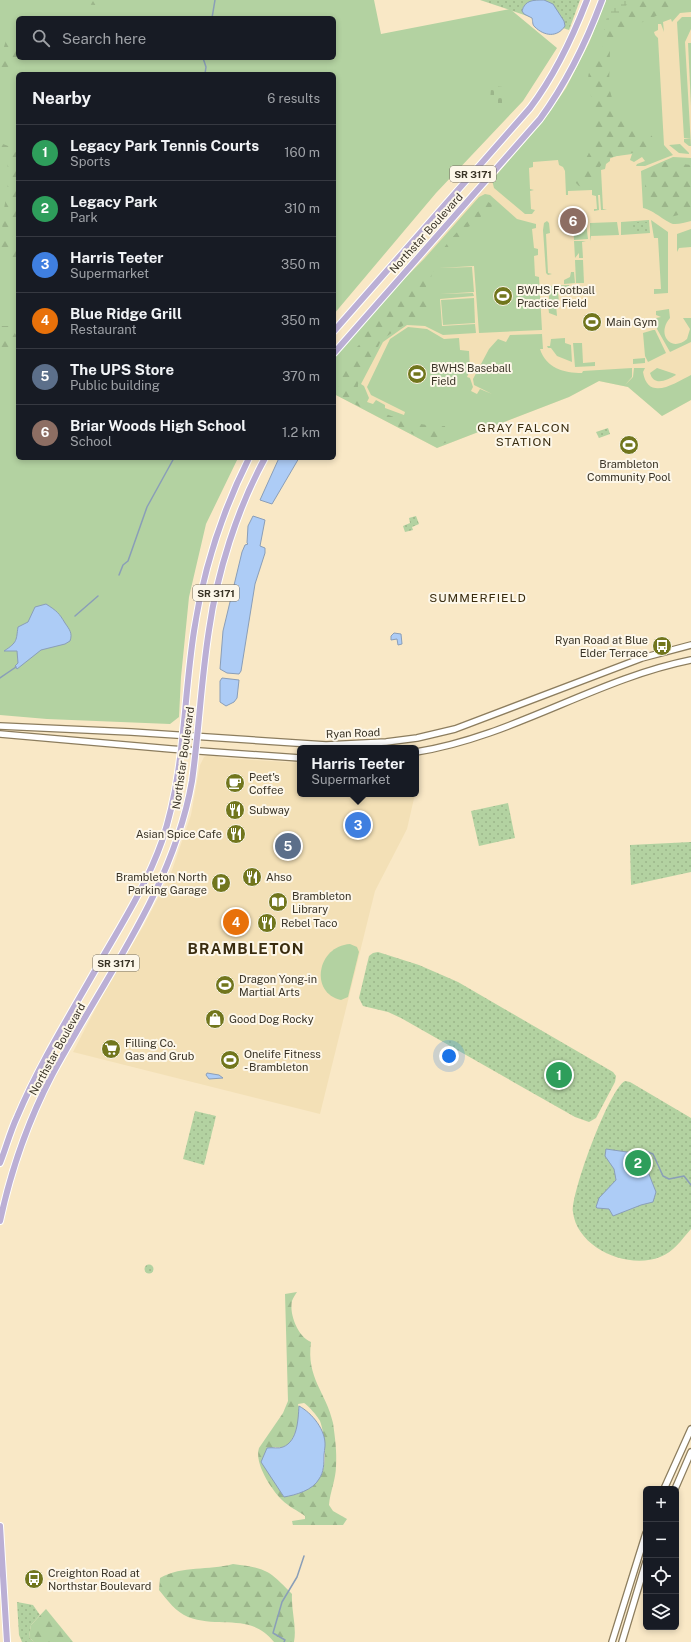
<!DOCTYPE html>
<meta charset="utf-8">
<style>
:root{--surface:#171b24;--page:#242831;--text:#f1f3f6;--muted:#9ea1a6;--line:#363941;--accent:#ea580c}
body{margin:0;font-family:"Public Sans",sans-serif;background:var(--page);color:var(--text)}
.controls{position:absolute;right:12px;bottom:12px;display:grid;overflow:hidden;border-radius:6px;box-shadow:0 2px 6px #0003}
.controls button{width:36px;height:36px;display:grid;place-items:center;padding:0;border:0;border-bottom:1px solid var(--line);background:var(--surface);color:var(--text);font:20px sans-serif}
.you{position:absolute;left:449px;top:1056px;width:14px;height:14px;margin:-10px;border:3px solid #fff;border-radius:50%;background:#1a73e8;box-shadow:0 0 0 6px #1a73e833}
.badge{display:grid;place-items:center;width:26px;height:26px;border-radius:50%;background:var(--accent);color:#fff;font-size:13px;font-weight:700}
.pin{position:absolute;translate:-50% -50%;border:2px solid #fff;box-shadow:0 1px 4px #0006}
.popup{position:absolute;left:297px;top:745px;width:122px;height:52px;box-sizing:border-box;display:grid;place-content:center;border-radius:6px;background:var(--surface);filter:drop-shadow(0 1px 3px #0005);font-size:13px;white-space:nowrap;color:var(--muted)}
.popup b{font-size:15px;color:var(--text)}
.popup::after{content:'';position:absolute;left:50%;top:100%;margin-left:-8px;border:8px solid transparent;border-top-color:var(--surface)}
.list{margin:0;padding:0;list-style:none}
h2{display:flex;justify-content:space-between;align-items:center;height:52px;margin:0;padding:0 16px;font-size:17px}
h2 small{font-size:13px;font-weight:400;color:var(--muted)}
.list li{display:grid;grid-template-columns:26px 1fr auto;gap:12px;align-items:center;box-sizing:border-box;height:56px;padding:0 16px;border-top:1px solid var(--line)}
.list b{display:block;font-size:15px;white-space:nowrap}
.list p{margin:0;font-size:13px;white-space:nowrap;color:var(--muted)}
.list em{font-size:13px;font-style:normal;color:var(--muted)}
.icon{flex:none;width:22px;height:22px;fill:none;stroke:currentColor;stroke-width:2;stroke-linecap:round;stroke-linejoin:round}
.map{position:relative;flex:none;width:691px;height:1642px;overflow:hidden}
.search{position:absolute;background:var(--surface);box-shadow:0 2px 6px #0003;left:16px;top:16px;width:320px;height:44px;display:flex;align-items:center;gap:10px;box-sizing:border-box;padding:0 14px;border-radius:6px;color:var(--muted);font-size:15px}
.panel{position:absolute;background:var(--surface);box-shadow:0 2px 6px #0003;left:16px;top:72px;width:320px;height:388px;border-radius:6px}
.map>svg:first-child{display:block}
</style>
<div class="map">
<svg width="691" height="1642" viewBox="0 0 691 1642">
<defs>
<pattern id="forest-firs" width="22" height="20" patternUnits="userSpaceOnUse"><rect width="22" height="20" fill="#b3d2a1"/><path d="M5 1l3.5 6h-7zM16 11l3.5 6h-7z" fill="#9bb58a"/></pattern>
<pattern id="wetland-marsh" width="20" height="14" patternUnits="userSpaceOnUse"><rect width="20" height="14" fill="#b3d2a1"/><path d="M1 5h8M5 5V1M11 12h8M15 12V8" fill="none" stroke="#9bb58a"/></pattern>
<pattern id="cemetery-stones" width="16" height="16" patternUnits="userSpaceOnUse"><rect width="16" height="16" fill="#b3d2a1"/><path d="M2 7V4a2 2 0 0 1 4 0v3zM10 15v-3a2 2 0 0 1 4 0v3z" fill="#9bb58a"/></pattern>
<pattern id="park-dots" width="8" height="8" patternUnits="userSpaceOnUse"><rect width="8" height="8" fill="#b3d2a1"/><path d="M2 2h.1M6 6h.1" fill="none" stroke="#9bb58a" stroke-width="1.8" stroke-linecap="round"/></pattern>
</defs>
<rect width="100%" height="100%" fill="#f9e8c6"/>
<g fill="#f3e0b6">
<path d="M606,0H691V400L662,416L628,387L599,381L569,397L437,448L334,394V357L535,130L559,98L577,67Z"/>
<path d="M210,754L223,758L300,763V794H415L407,829L375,891L320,1114L73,1052L109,983L144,925L171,873L191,815L200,765L204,757Z"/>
</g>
<g fill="#b3d2a1" fill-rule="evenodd">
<path d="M0,0H374L381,34L510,9L557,48L523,101L436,193L334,314V74H18V458H238L206,524L189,597L181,677L179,717L170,724L47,719L0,715ZM18,18H334V58H18Z"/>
<path d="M606,0H691V12L680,13L672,22L671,19L663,22L664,32L661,24H658V30L654,32L655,35L658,38L664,145L673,155L645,166H636L637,164L645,161L642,157L634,162L630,160L632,154L610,157V161L606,164L605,169L601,170L603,209L607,210H601L600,195H598L599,210L594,211V209H597L596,196L592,195V190L568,191V195H566L565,171L563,167L559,165L558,160L533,162V167L529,168L530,189L534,190L530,191L531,209L535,210L532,214H525L494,188L492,180L544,120L566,88L589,43Z"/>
<path d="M682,17H691V29L685,42L691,146H689L684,142V139L691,138H684L677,22Z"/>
<path d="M688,43H691V106Z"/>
<path d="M680,144L689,153V154L679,153L669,145Z"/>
<path d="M673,157L691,158V221C686,222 680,224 675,224C669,225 654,210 643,208L641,171Z"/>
<path d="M485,194L490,195L517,219L536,224V228L532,229L534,248L538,249V255L534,256L535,276L539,277L542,330L479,333L474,266L439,268L472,267L474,292L440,294L473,293L474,296L440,299L442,326L475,324L476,333L443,335L425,326L407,325L383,342L361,384L364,386L369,398L367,402L373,404L376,400L385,405V408L404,415L405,412L371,395L367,387L390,339L408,327L427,329L444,339L459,338L460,350L469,351L470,370L467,377L470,378L473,387L471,391L477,394L480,389L492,394L474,385L473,379L489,349L498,339L506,342L510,335L542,334L543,349H540C546,368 564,373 582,373L583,371L632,368V377L625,385L633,377L634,368H645L643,372C648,402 675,383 691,375V400L662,416L628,387L599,381L569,397L437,448L334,394V357L393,290L424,259L479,197Z"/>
<path d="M649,220L650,233L621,235V222Z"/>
<path d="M651,220L668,232V293L654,294V289H661L658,238H654Z"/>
<path d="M547,221L549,223L550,233L546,234L548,273L552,274L548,275L546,273L543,230L544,223Z"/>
<path d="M617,222L619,235L591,236L590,241V223Z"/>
<path d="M586,223L588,239L574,240L573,225Z"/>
<path d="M691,229V247L679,248L677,252V234Z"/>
<path d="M574,241H586L582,242L583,258H579V253L575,258Z"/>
<path d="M575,260H583L584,283H576Z"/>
<path d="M571,272H574L575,283L564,284V280L570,277Z"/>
<path d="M569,285L570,291L558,292L559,302L549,303V286Z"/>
<path d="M474,298L475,323L443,325L441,300Z"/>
<path d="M548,305H556L557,316L549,313Z"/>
<path d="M669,309L670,318C656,334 671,353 687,339L690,329L683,318H691V342L670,352L657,329L656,318L661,317L656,315V311Z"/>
<path d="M653,330H655L666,353L648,362L645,356L643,333Z"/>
<path d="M565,338V343L571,345L572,362L557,356L551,348H548L547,346H550L551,339Z"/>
<path d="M573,343H582L583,363L595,362V366L575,367Z"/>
<path d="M645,358V363L633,364V359Z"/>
<path d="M657,368L675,374L676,375C667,380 654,387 650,373Z"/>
<path d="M350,944L357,947L359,952L348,997L341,1000C309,993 317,946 350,944Z"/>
</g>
<g fill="url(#forest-firs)" fill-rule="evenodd">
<path d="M79,0H109L107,3C98,6 86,6 79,0Z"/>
<path d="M630,0H683L656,16L623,31L610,50L609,87L612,98L617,110L623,117L652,136L653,141L647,151C633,153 605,154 599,169C596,176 596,183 589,188L579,186L575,182C577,168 589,158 592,144C595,130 594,115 592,101C591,94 588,87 588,80C588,66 599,56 604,44C607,38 608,29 611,24C618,16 624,9 630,0Z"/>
<path d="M8,34L18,40V58H22V63L0,69V52L3,50Z"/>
<path d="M0,143L11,147L18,155C18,178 24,227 8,243L18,247V260L10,261L0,256V238H4C4,233 2,228 2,223C4,201 14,174 4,154H0Z"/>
<path d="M665,162L691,165V212L670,217C652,205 639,194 648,170Z"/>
<path d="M488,202L494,205L483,212L478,222L464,229L465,232L460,235V239L445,252L440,263L432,273L430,282L424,289L430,299L432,305L426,308L425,317L421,322L407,323L381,340L371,364C366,367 363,373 360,378C344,411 425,428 445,426L446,433L454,440L436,446L337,395L341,373L352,359L356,348L360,344L365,334L392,307L405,287L420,277H428C437,248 467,222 488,202Z"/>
<path d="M0,326H10L18,338V344L0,358Z"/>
<path d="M297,1292C295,1295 293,1298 292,1301C289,1314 298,1337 311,1342C306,1378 326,1392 333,1423C335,1437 337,1452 336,1466C336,1479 330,1492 329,1505L333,1511L347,1519L343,1525H293L292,1521L305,1519V1516C298,1511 288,1506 282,1500C271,1489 254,1463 259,1448L283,1413L288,1401L285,1294ZM304,1403C308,1405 319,1418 320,1421C325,1435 329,1468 318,1480C312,1487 303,1491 295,1495L273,1447C275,1447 280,1448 283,1447C296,1443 302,1415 298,1404Z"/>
<path d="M233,1564C266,1568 269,1570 292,1594C291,1611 297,1626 294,1642H274C250,1612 220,1629 188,1617C176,1612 167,1600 159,1590L160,1578C183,1565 208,1571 233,1564Z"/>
<path d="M46,1609L73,1642H34L29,1637L31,1625Z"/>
</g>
<path fill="url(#wetland-marsh)" d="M614,0H630L617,19L604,30V25Z"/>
<path fill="url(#cemetery-stones)" d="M491,86L503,87L502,105L490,104Z"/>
<g fill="url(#park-dots)">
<path d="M480,0H580L569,30Z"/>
<path d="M633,222H648V232L633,233Z"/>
<path d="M608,428L610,434L599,438L596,432Z"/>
<path d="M416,516L419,524L412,527L413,530L405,532L403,526L410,523L409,518Z"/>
<path d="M508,803L515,838L479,846L471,811Z"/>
<path d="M691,842V872L631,885L630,845Z"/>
<path d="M378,952L419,965L458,982L613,1072L616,1076L615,1082L596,1118L589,1122L575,1117L401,1018L388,1012L363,1006L359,998L369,956L373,953Z"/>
<path d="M625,1081L630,1082L691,1118V1229C681,1240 674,1252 660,1257C628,1270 577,1248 573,1212C571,1193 609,1089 625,1081Z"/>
<path d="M195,1111L216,1116L204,1165L183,1159Z"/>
<circle cx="149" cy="1269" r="4.5"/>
<path d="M17,1602L33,1605L40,1615L31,1625L29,1637L34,1642H22L19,1635Z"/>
</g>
<g fill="#adccf6" stroke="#8a9eb8">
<path d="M544,0L553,4L564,21L565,26C557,38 544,36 535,27C532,25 533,21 532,18L524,14L522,11C525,0 533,0 544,0Z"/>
<path d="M630,436L633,439L636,451L628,454L623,445L625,444L623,440L625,437Z"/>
<path d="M279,458H299L272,504L260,500Z"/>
<path d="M253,516L265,520L260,546L265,548V553L255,584L241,671L239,674L227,673L220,669L223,631L242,552L245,545L248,544L247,543L248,526Z"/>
<path d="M46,604C57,611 59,613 65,623C69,629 73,633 70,641L65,644L41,650L17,669L15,666L18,663L17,651H4C18,642 16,640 18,627L28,622L35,607Z"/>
<path d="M394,633L401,634L402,644L398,645L397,639L391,640V636Z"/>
<path d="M222,678L239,680L237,698L234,702L226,706L220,702V681Z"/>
<path d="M207,1073L219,1075L223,1078L209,1079L206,1075Z"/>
<path d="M606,1149L641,1154L656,1192L653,1202L641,1205L613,1216L609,1209L597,1208L596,1207L599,1198L616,1180L614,1169L605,1156Z"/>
<path d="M299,1406C312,1413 326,1430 325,1446C325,1449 324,1452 324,1455C324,1463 324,1472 319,1479C313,1490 296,1495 284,1497L261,1462L267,1448C272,1447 279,1449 283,1447C298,1441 298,1419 299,1406Z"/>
</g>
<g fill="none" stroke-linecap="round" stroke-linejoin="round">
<g stroke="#8a9eb8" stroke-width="1.5">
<path d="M212,18L215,0"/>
<path d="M203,58L206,67L205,74"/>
<path d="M119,575L123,565L128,561L147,507L174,458"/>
<path d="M75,616L98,596"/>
<path d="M0,678L16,667"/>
<path d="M641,1154L645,1151L653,1154L663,1176L669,1179L684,1176L691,1185"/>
<path d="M284,1642L285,1640L273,1633L282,1602L297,1577L304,1556"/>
</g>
<g stroke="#8c7d5e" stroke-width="8">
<g id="secondary">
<path d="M0,726L131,732L326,745L386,742L417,738L455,729L642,658L691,645"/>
<path d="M0,734L171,749L300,758"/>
<path d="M416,752C512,737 596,679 691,660"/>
<path d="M664,1489L691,1429"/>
<path d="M675,1489L691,1452"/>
<path d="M612,1642L646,1533"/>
<path d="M622,1642L646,1562"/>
</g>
</g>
<g stroke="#fff" stroke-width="8">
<g id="primary">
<path d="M334,331L530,108C555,75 572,39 587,0"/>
<path d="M334,353L540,119C567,82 586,43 602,0"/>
<path d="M0,1163C6,1148 10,1132 17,1117C41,1060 75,1007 105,953C126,917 148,881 162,841C185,773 183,702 194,631C203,571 222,512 249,458"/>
<path d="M0,1221C11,1170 28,1121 52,1075C103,980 173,890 192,781C199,731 201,681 209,630C217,573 237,509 265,458"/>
<path d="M0,1526L7,1642"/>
</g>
</g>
<use href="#secondary" stroke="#fff" stroke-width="5.5"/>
<use href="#primary" stroke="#bbafd5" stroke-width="6"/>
</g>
<defs>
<g id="stadium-disc" transform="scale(1)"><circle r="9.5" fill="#71761d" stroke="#fdf7e9"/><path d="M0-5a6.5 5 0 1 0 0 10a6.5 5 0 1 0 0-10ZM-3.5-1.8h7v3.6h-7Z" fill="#fff"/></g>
<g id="bus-disc" transform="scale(1)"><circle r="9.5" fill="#71761d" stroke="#fdf7e9"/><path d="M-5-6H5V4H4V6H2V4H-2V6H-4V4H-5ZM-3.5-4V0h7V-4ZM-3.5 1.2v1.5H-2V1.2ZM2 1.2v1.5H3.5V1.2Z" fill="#fff"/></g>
<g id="cafe-disc" transform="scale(1)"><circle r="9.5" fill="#71761d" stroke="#fdf7e9"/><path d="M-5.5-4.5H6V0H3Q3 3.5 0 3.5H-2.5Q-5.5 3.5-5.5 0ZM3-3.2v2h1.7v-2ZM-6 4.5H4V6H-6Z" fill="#fff"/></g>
<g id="restaurant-disc" transform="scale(1)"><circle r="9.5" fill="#71761d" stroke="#fdf7e9"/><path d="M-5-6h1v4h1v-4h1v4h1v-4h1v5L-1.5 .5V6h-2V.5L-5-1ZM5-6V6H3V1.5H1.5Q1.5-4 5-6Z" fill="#fff"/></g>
<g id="parking-disc" transform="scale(1)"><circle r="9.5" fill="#71761d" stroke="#fdf7e9"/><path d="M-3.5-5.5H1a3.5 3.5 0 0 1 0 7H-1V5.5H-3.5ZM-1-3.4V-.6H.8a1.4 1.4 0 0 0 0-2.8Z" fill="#fff"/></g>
<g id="library-disc" transform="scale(1)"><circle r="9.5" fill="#71761d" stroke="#fdf7e9"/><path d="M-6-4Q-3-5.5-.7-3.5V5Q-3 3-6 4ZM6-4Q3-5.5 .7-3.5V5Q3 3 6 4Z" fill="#fff"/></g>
<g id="shop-disc" transform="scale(1)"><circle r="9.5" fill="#71761d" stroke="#fdf7e9"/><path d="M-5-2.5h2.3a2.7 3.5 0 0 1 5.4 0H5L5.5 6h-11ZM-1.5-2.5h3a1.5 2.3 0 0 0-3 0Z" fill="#fff"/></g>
<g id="supermarket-disc" transform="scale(1)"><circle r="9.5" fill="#71761d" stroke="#fdf7e9"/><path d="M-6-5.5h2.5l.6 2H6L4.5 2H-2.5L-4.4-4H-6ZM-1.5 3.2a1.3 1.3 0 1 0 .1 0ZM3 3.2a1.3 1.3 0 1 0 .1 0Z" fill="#fff"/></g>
</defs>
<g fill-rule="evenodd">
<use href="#stadium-disc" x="503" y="296"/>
<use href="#stadium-disc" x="592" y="322"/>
<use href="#stadium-disc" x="417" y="374"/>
<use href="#stadium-disc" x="629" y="445"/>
<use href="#bus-disc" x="662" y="646"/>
<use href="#cafe-disc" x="235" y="783"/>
<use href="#restaurant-disc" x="235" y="810"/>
<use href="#restaurant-disc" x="236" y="834"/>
<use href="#restaurant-disc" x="252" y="877"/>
<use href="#parking-disc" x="221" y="883"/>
<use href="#library-disc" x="278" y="902"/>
<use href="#restaurant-disc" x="267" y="923"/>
<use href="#stadium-disc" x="225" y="985"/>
<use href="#shop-disc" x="215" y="1019"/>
<use href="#supermarket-disc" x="111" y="1049"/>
<use href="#stadium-disc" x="230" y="1060"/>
<use href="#bus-disc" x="34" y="1579"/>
</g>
<g text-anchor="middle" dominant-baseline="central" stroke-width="4" stroke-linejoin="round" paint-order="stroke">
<g fill="#fdf7e9" stroke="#746e60" stroke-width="1">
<rect x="450" y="166" width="46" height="16" rx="3"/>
<rect x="193" y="585" width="46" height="16" rx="3"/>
<rect x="93" y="955" width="46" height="16" rx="3"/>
</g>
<g font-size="10" font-weight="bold" fill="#393326">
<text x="473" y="174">SR 3171</text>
<text x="216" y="593">SR 3171</text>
<text x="116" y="963">SR 3171</text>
</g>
<g font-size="11" fill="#393326" stroke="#fdf7e9">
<text transform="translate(426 233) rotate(-48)">Northstar Boulevard</text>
<text transform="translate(353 733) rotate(-2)">Ryan Road</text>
<text transform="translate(183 758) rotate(-82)">Northstar Boulevard</text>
<text transform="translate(57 1049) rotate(-61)">Northstar Boulevard</text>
</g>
<g font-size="11" fill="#393326" stroke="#fdf7e9" text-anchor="start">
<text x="517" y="290">BWHS Football<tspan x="517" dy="13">Practice Field</tspan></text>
<text x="606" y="322">Main Gym</text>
<text x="431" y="368">BWHS Baseball<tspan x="431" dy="13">Field</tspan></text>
<text x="629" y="464" text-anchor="middle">Brambleton<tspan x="629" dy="13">Community Pool</tspan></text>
<text x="648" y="640" text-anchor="end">Ryan Road at Blue<tspan x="648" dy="13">Elder Terrace</tspan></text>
<text x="249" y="777">Peet's<tspan x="249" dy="13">Coffee</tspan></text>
<text x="249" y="810">Subway</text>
<text x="222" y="834" text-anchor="end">Asian Spice Cafe</text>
<text x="207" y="877" text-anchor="end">Brambleton North<tspan x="207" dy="13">Parking Garage</tspan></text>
<text x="266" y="877">Ahso</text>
<text x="292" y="896">Brambleton<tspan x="292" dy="13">Library</tspan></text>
<text x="281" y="923">Rebel Taco</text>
<text x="239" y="979">Dragon Yong-in<tspan x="239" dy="13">Martial Arts</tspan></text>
<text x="229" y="1019">Good Dog Rocky</text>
<text x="125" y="1043">Filling Co.<tspan x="125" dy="13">Gas and Grub</tspan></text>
<text x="244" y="1054">Onelife Fitness<tspan x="244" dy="13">- Brambleton</tspan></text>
<text x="48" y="1573">Creighton Road at<tspan x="48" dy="13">Northstar Boulevard</tspan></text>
</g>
<g font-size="12" letter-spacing="1" fill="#392c0f" stroke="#fdf7e9">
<text x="524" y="428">GRAY FALCON<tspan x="524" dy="14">STATION</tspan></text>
<text x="478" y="598">SUMMERFIELD</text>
</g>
<g font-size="15" font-weight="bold" letter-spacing="1" fill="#392c0f" stroke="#fdf7e9">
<text x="246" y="948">BRAMBLETON</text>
</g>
</g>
</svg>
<div class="controls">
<button>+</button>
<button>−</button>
<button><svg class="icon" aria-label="locate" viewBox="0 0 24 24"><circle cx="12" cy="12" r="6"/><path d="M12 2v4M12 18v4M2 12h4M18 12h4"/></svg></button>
<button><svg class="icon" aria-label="layers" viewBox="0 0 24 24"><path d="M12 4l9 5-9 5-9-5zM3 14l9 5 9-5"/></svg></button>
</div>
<div class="you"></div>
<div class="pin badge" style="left:559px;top:1075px;background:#2e9e5b">1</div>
<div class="pin badge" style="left:638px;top:1163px;background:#2e9e5b">2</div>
<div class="pin badge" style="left:358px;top:825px;background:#3f7fe0">3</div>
<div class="popup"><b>Harris Teeter</b>Supermarket</div>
<div class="pin badge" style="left:236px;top:922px;background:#e8710a">4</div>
<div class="pin badge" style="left:288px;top:846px;background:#5c6f8a">5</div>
<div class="pin badge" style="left:573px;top:221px;background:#8d6e63">6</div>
<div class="search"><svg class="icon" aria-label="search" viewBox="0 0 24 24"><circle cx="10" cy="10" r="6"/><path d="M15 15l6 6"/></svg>Search here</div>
<section class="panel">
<h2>Nearby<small>6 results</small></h2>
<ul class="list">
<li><span class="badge" style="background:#2e9e5b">1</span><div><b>Legacy Park Tennis Courts</b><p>Sports</p></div><em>160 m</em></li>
<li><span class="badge" style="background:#2e9e5b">2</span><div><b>Legacy Park</b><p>Park</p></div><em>310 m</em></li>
<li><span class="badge" style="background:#3f7fe0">3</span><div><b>Harris Teeter</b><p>Supermarket</p></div><em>350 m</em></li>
<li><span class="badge" style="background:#e8710a">4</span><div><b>Blue Ridge Grill</b><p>Restaurant</p></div><em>350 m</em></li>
<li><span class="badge" style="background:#5c6f8a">5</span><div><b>The UPS Store</b><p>Public building</p></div><em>370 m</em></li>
<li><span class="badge" style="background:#8d6e63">6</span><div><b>Briar Woods High School</b><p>School</p></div><em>1.2 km</em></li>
</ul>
</section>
</div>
